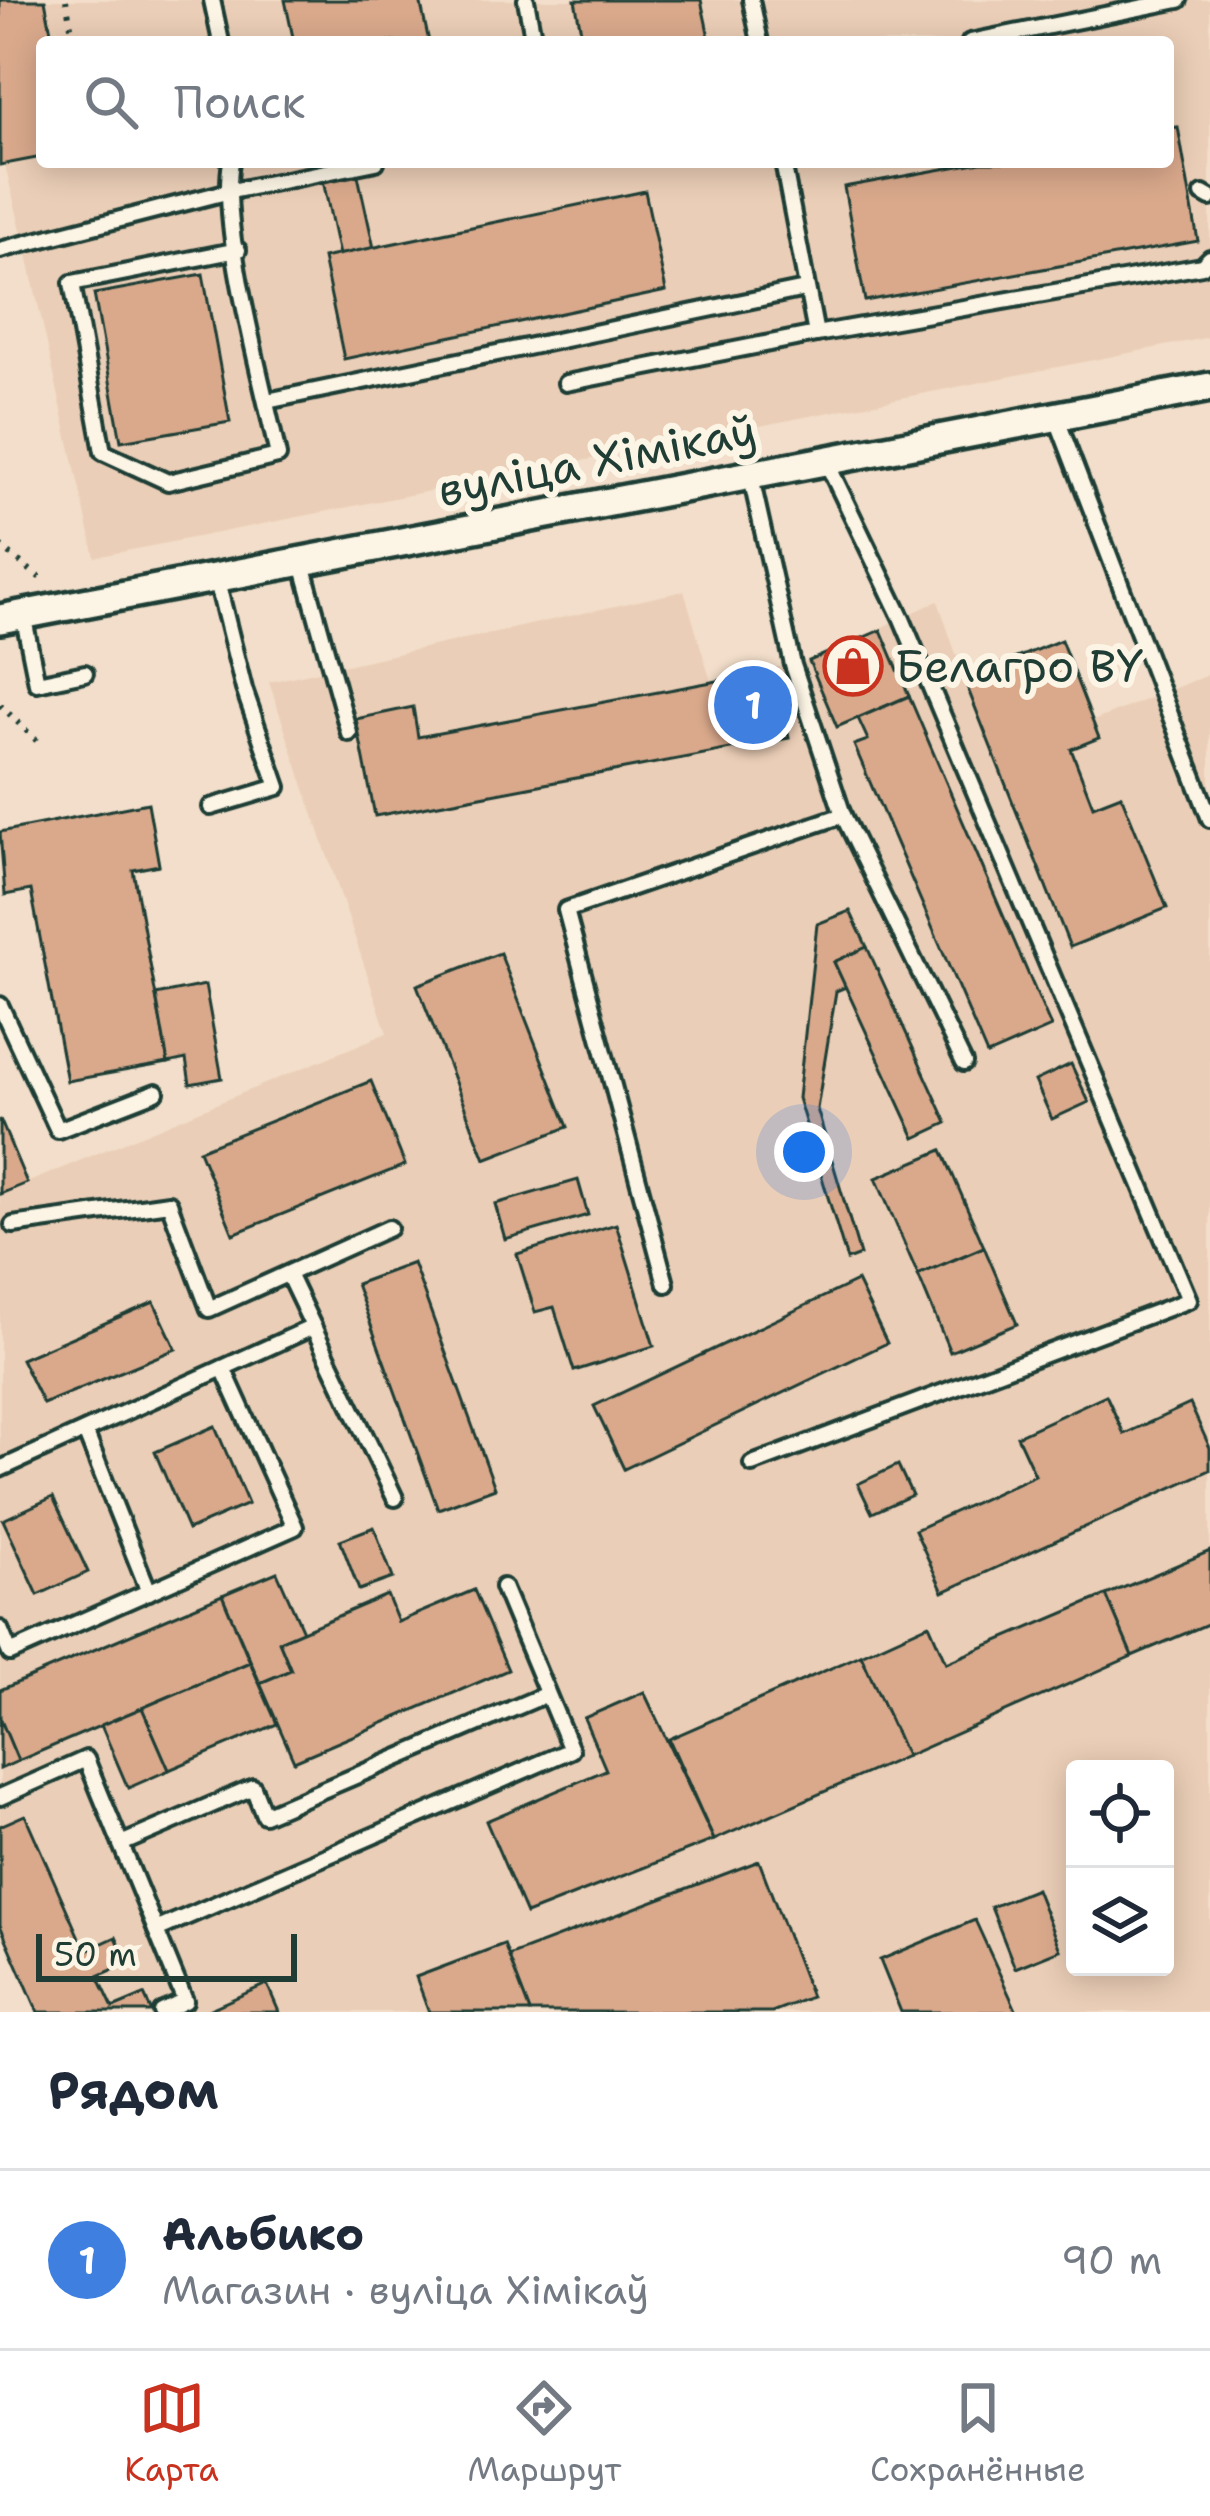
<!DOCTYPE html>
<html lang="ru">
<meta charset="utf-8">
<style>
:root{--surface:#fff;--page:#f2f2f3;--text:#1f2937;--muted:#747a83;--line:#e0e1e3;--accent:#c8321e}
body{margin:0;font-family:"Shantell Sans",sans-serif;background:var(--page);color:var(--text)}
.controls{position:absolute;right:36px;bottom:36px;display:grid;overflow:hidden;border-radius:12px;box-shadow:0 6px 30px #0003}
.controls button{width:108px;height:108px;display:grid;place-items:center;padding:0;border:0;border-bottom:3px solid var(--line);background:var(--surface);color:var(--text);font:60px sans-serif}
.scale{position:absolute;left:36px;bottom:30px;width:261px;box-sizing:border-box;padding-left:12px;border:6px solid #1f3d34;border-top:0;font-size:33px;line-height:42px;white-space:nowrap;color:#1f3d34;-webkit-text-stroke:9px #fcf5e5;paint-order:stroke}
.you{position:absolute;left:804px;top:1152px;width:42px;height:42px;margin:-30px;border:9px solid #fff;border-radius:50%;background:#1a73e8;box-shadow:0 0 0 18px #1a73e833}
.badge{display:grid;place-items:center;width:78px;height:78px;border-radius:50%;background:var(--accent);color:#fff;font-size:39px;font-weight:700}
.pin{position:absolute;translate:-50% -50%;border:6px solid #fff;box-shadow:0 3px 12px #0006}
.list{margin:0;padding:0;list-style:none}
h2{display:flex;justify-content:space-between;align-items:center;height:156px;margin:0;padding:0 48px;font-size:51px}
h2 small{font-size:39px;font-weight:400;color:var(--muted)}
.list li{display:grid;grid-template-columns:78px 1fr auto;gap:36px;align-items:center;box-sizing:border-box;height:180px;padding:0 48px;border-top:3px solid var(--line)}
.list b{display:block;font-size:45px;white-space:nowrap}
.list p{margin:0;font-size:39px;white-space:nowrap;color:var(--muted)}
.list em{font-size:39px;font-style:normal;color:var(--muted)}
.icon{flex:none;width:66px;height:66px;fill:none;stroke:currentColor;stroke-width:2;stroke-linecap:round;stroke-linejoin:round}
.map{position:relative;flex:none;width:1210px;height:2012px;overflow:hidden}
.search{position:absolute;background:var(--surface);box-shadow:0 6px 30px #0003;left:36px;right:36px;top:36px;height:132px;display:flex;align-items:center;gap:30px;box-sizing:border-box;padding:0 42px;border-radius:12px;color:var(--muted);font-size:45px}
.sheet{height:336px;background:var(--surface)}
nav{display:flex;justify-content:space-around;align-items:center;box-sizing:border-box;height:168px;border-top:3px solid var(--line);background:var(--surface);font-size:33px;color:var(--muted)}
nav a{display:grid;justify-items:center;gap:6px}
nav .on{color:var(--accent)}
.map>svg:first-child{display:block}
</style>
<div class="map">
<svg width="1210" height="2012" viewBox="0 0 1210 2012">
<rect width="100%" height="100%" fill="#f2deca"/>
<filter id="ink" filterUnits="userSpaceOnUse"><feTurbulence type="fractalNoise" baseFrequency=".00833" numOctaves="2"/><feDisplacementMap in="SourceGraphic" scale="24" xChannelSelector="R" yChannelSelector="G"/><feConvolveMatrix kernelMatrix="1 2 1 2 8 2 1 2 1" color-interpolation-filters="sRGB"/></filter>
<g filter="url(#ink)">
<g fill="#ebceb7" fill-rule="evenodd">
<path d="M0,0H1210V337L95,557L25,246L5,165H0ZM42,42H1168V162H42Z"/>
<path d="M684,591L711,682L809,661L938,601L964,678L1061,640L1093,721L1210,674V2012H40L0,1909V1194L387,1033L269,682ZM1075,1769H1165V1967H1075Z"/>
</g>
<g fill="#daa98c" stroke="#1f3d34" stroke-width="3">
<path d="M0,0H45L53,42H42V157L0,165Z"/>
<path d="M285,0H420L429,42H294Z"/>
<path d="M575,0H701L710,42H583Z"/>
<path d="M1178,127L1198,241L865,301L844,187L981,162H1168V128Z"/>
<path d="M319,162H355L374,248L339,255Z"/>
<path d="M645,191L666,291L344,359L323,258Z"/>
<path d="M203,274L230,422L121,441L94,294Z"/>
<path d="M881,630L909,696L837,727L809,661Z"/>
<path d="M1061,640L1099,738L1071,749L1093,806L1121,795L1167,908L1070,947L964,679Z"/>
<path d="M776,670L789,738L375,816L356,719L413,707L418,737Z"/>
<path d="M909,696L1051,1027L987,1055L854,745L868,740L858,718Z"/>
<path d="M148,803L159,865L133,870L168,1063L67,1081L31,890L5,895L0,832Z"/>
<path d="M850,911L867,947L834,962L846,987L836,991L817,1109L860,1255L847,1260L798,1098L817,924Z"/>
<path d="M867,947L947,1123L915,1138L834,962Z"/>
<path d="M500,953L568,1127L485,1159L417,985Z"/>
<path d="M205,985L222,1078L190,1084L186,1059L168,1063L156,995Z"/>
<path d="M1071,1064L1089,1102L1052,1119L1035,1081Z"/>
<path d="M371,1081L405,1165L233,1234L199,1150Z"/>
<path d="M0,1119L27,1183L0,1194Z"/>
<path d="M942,1150L984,1247L918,1275L876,1178Z"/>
<path d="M578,1180L588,1215L505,1239L495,1204Z"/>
<path d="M616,1224L654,1346L574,1371L554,1307L535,1312L517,1254Z"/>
<path d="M984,1247L1017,1324L950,1352L918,1275Z"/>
<path d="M413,1263L495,1488L438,1509L356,1284Z"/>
<path d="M857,1281L887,1343L624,1469L594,1406Z"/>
<path d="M154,1302L176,1349L43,1404L21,1359Z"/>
<path d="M1106,1395L1124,1434L1190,1404L1210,1448V1470L943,1592L915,1530L1035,1475L1017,1436Z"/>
<path d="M215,1426L248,1504L188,1530L155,1452Z"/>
<path d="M898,1465L912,1495L872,1513L858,1484Z"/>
<path d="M53,1497L88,1572L38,1595L3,1520Z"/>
<path d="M374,1527L393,1578L359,1590L340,1540Z"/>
<path d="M1210,1551V1623L1132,1656L1106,1595Z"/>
<path d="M277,1572L303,1631L279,1641L291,1670L260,1683L222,1595Z"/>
<path d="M474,1590L508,1670L294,1761L260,1683L291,1670L279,1641L387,1595L398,1622Z"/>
<path d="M222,1595L250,1662L18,1761L0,1718V1690Z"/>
<path d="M1106,1595L1132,1656L906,1756L861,1655L929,1624L946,1663Z"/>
<path d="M861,1655L906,1756L714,1840L669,1739Z"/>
<path d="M250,1662L277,1724L169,1770L142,1708Z"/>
<path d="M644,1692L714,1840L526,1914L486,1821L606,1770L584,1718Z"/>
<path d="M142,1708L169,1770L128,1788L101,1725Z"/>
<path d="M0,1718L18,1761L0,1769Z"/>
<path d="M25,1815L85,1951L116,1937L128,1963L98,1976L113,2008L144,1995L152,2012H38L0,1925V1826Z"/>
<path d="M759,1861L811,1997L772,2012H530L508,1956Z"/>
<path d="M1036,1889L1060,1950L1015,1968L991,1907Z"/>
<path d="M975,1920L1017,2012H901L880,1960Z"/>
<path d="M504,1944L530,2012H429L416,1977Z"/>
<path d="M267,1984L279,2012H208V2010Z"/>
</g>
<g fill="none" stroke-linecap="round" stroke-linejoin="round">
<g stroke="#1f3d34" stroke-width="22">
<g id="lane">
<path d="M212,0L221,42"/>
<path d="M526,0L534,42"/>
<path d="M751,0L760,42"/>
<path d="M970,42L1179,0"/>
<path d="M231,162C219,228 263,383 278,456L168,482L103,452L72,283L238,250"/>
<path d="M1203,194L1210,198"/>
<path d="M0,250L226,192L376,162"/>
<path d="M816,334L1202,266L1210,258"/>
<path d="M566,383L816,334L783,162"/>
<path d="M267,401L805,289"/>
<path d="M1055,414L1210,819"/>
<path d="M750,473L793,665L843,815L964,1063"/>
<path d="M301,560L349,733"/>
<path d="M23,614L37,683L85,673"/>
<path d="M211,807L278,787L244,689L216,577"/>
<path d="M0,1005L58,1130L156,1092"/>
<path d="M13,1225L169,1203L209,1309L389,1228"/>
<path d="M288,1274L395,1498"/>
<path d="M666,1284L566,910L843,815"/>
<path d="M85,1431L149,1592"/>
<path d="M752,1464L1189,1300L902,619L825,459"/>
<path d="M0,1469L313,1327"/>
<path d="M0,1629L10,1653L295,1527L223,1368"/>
<path d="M0,1797L86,1759L185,2001L162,2012"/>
<path d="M121,1844L253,1787L264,1815L547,1694"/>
<path d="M156,1930L571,1750L503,1587"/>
</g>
</g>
<g stroke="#1f3d34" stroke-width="36">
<path id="street" d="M0,619L1210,387"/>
</g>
<g stroke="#1f3d34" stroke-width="6" stroke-dasharray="3 9" stroke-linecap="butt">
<path d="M66,0L74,42"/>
<path d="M0,546L44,581"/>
<path d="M0,705L37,741"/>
</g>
<use href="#lane" stroke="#fcf5e5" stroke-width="14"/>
<use href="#street" stroke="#fcf5e5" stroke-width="27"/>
</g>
</g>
<defs>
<g id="shop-ring" transform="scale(3)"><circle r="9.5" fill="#fcf5e5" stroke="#c8321e" stroke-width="1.5"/><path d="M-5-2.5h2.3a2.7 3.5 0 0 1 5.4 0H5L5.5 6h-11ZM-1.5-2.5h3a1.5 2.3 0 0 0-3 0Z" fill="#c8321e"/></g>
</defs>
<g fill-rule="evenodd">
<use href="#shop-ring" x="853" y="666"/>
</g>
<g text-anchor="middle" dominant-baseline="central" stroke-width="12" stroke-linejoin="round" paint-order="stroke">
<g font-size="45" fill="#1f3d34" stroke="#fcf5e5">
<text transform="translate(597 460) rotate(-11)">вуліца Хімікаў</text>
</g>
<g font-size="45" fill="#1f3d34" stroke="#fcf5e5" text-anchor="start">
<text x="895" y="666">Белагро BY</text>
</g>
</g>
</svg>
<div class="controls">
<button><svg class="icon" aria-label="locate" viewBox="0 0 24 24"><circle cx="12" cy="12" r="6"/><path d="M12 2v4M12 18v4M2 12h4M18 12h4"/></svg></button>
<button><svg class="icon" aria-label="layers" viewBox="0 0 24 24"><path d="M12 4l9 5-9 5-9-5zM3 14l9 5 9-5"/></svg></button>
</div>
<div class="scale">50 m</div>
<div class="you"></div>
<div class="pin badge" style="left:753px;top:705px;background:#3f7fe0">1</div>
<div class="search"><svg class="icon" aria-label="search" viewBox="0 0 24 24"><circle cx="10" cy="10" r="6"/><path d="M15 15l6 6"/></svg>Поиск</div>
</div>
<section class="sheet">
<h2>Рядом<small></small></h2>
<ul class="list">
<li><span class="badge" style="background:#3f7fe0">1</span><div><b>Альбико</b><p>Магазин · вуліца Хімікаў</p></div><em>90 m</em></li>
</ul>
</section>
<nav>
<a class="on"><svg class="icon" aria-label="map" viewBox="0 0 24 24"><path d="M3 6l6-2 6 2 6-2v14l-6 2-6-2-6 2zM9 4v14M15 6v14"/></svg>Карта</a>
<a><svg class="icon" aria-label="directions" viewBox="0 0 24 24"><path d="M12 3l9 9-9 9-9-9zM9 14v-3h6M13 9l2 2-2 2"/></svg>Маршрут</a>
<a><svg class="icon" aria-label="saved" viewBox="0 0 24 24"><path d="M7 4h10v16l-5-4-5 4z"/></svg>Сохранённые</a>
</nav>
